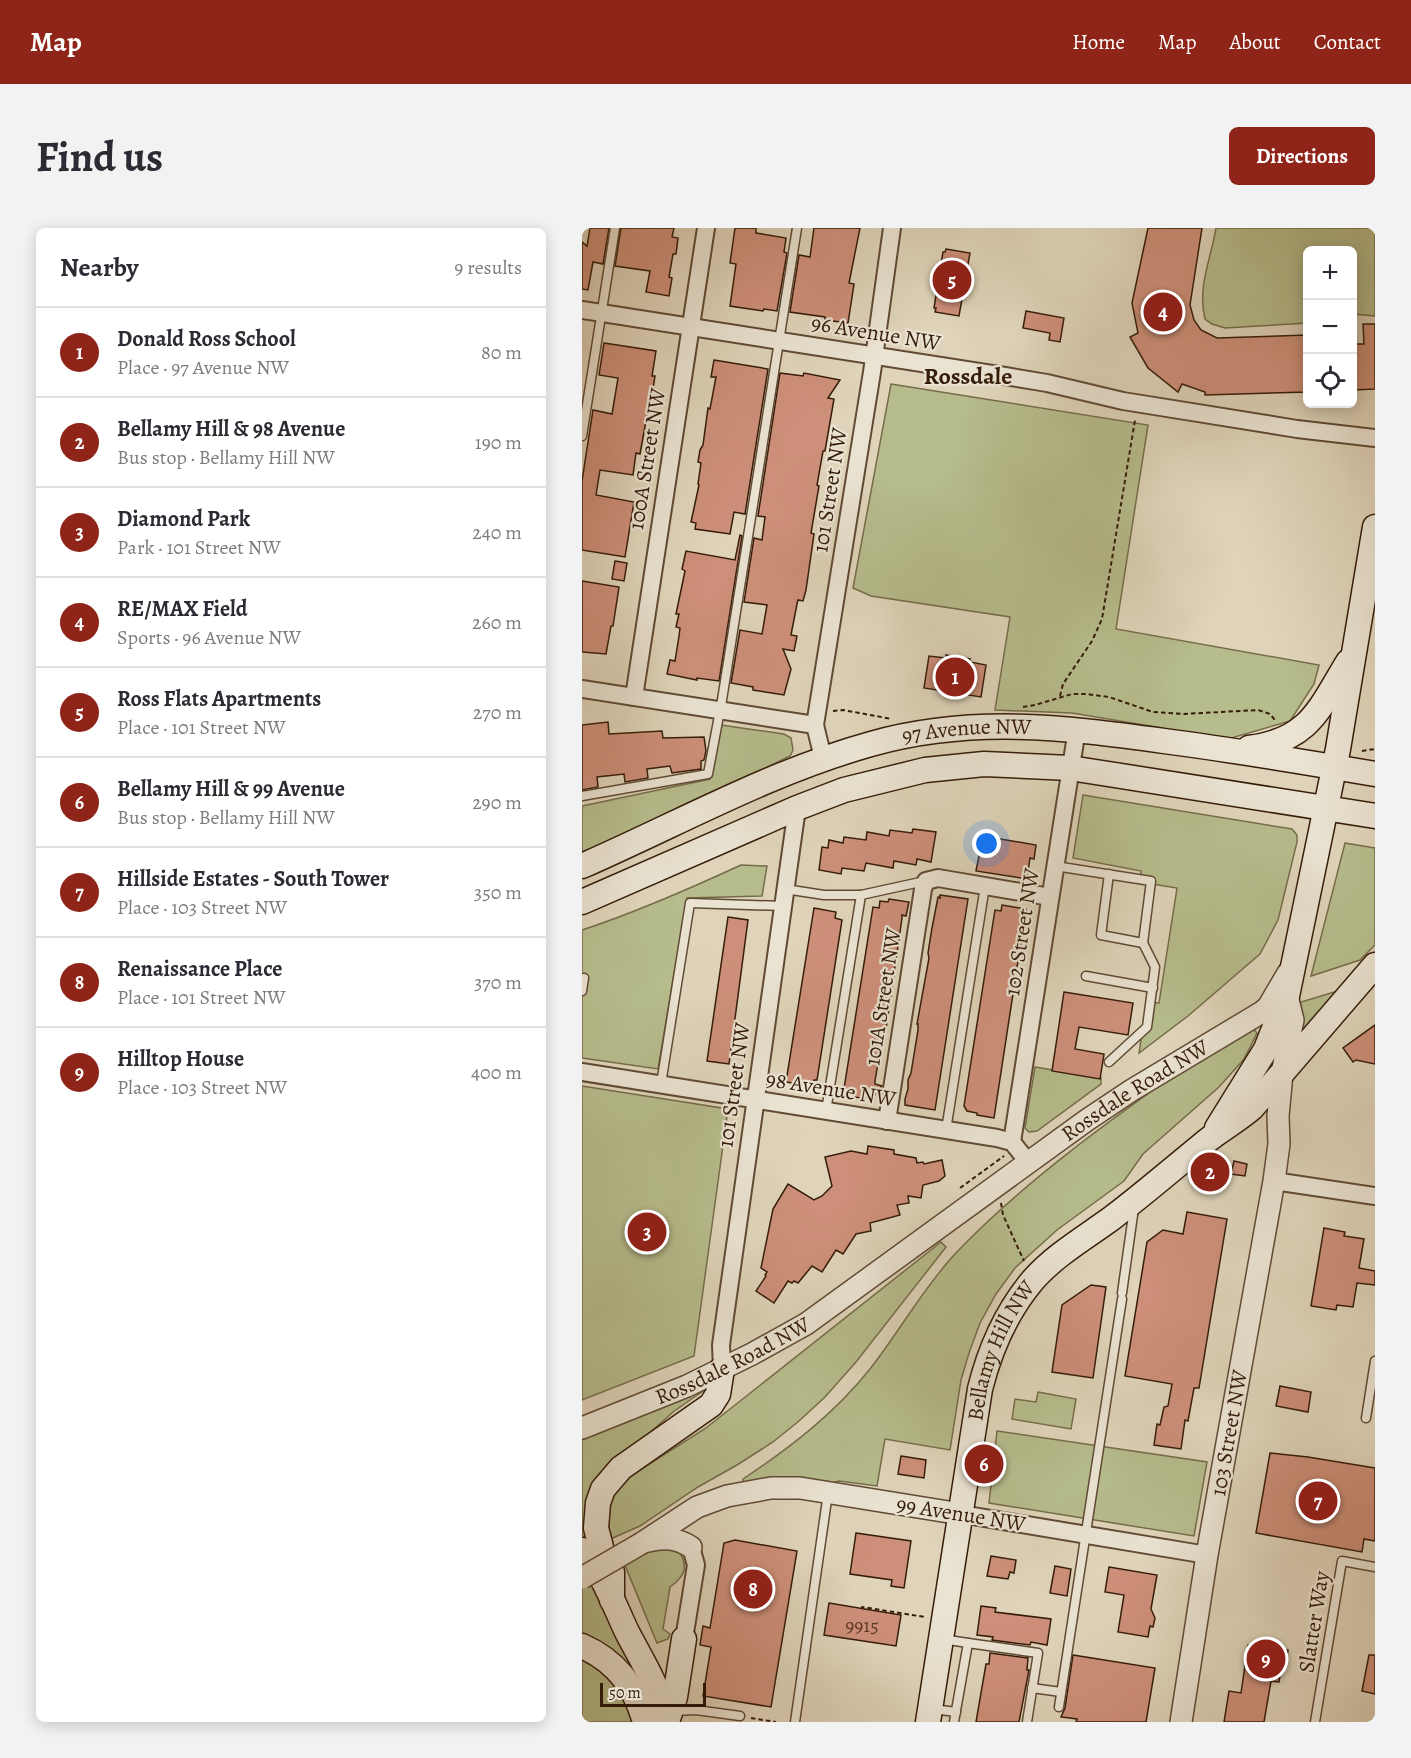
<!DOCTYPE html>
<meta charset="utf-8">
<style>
:root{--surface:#fff;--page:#f2f2f3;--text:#2b2b33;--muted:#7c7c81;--line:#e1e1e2;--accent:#8f2418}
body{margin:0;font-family:Alegreya,serif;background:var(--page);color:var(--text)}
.controls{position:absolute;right:18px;top:18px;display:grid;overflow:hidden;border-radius:9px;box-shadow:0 3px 15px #0003}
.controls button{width:54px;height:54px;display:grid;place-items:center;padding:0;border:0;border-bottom:2px solid var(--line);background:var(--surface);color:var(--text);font:30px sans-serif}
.scale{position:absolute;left:18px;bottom:15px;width:106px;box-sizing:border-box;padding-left:6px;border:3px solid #351c09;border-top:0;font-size:16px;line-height:21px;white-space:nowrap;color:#351c09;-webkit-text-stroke:4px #eae3d2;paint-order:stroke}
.you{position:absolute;left:405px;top:616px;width:21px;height:21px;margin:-15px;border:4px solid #fff;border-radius:50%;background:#1a73e8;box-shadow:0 0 0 9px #1a73e833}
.badge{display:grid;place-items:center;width:39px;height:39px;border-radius:50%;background:var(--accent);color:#fff;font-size:20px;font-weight:700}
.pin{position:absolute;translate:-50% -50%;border:3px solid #fff;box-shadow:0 2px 6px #0006}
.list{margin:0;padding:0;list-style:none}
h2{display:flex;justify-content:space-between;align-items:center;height:78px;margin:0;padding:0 24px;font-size:26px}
h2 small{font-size:20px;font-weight:400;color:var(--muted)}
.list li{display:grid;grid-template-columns:39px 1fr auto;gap:18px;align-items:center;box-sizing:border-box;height:90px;padding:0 24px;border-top:2px solid var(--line)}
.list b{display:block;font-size:22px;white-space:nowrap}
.list p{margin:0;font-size:20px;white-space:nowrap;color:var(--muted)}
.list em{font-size:20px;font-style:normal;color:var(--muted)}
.icon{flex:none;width:33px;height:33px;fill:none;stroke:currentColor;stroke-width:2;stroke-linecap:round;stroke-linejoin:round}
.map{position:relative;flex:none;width:793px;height:1494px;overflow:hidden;border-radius:9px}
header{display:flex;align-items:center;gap:36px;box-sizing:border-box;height:84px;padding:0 30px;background:var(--accent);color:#fff}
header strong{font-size:28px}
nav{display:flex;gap:33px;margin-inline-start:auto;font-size:21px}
.intro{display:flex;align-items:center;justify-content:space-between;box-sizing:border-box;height:144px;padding:0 36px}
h1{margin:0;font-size:42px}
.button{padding:15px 27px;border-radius:9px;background:var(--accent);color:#fff;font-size:21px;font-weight:700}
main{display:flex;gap:36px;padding:0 36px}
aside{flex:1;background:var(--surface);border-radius:9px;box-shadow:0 3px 15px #0003}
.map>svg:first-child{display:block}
</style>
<header>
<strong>Map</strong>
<nav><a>Home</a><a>Map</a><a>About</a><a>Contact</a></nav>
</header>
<div class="intro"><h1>Find us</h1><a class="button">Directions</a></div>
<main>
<aside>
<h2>Nearby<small>9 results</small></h2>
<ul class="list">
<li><span class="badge">1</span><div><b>Donald Ross School</b><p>Place · 97 Avenue NW</p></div><em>80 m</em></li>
<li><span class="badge">2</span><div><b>Bellamy Hill &amp; 98 Avenue</b><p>Bus stop · Bellamy Hill NW</p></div><em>190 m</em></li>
<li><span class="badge">3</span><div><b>Diamond Park</b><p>Park · 101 Street NW</p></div><em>240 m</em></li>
<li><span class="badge">4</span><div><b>RE/MAX Field</b><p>Sports · 96 Avenue NW</p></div><em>260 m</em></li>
<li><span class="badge">5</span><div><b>Ross Flats Apartments</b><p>Place · 101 Street NW</p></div><em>270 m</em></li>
<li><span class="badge">6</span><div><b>Bellamy Hill &amp; 99 Avenue</b><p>Bus stop · Bellamy Hill NW</p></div><em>290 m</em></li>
<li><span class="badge">7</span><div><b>Hillside Estates - South Tower</b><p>Place · 103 Street NW</p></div><em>350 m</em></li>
<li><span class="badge">8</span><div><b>Renaissance Place</b><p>Place · 101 Street NW</p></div><em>370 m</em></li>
<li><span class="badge">9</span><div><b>Hilltop House</b><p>Place · 103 Street NW</p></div><em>400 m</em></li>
</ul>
</aside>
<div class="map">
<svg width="793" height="1494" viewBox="0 0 793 1494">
<rect width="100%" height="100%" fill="#dfd4ba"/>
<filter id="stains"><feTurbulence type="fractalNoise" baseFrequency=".00333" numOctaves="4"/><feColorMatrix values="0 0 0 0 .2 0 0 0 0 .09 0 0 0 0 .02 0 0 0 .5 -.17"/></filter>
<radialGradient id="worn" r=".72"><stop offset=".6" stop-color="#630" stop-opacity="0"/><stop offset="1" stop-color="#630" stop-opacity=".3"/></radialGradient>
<g fill="#b6bc8c" stroke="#766c4a" stroke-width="1.5">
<path d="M634,0H793V88L771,86L770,22H726L725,95L643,100L630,96L623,91C615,59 629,31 634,0Z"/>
<path d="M309,156L566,197L534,401L737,437L732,456L708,493L646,511L490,485L413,482L428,389L289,368L271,360Z"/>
<path d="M139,497L202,506L209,510L211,522L208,528L74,593L0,624V578L128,551Z"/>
<path d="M501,567L710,601L715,607V614L696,692L678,726L606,788L557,825L565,774L577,775L595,660L558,654L559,643L491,630Z"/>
<path d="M763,615L793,620V717L778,732L729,748Z"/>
<path d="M159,637L185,638L180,668L105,670L76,841L0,830V702C55,684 107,661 159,637Z"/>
<path d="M759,762L715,813L719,774Z"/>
<path d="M669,798L675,805L662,831L637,859L561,926L542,953L475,1002L433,1040L414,1066L398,1095L387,1125L379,1152L368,1222L303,1211L295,1258L257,1253L245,1256L161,1257V1251C209,1219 252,1186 288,1141C317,1104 340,1062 372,1027C453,941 563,868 660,799Z"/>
<path d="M453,839L519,850V856L455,903L447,904L443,900Z"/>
<path d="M0,858L146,881L112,1128L0,1172Z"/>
<path d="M359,1014L364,1019L274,1134L243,1169L217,1193L191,1214L155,1237L116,1259L58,1298L26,1312V1270L33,1258L124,1200Z"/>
<path d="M134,1154L91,1184L62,1210L5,1312L0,1307V1209Z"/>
<path d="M456,1164L494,1171L489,1201L430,1191L433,1171L454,1174Z"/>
<path d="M415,1203L625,1234L612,1308L407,1275Z"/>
<path d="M73,1315L94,1319C107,1336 105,1347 88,1359L81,1401L88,1406L86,1411L75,1415L42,1335Z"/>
<path d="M8,1352L64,1459L0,1408V1356Z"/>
<path d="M0,1426L39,1452L56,1494H0Z"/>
</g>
<g fill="#cd8f79" stroke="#351c09" stroke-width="1.5">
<path d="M8,0H27L21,36L11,34L6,62L0,61V14L5,18Z"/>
<path d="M39,0H92L90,9L96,10L94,26H91L87,49L90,50L87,68L64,64L68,43L33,38Z"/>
<path d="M153,0H174V5L204,10L202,24L205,25L195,83L182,81L181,83L148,78L154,36L148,35Z"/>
<path d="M232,0H278L267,55L272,56L266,95L243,92V89L208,84L217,27L228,29Z"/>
<path d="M566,0H620L608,77L612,92L619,102L635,110L726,107V164L623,167V164L600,156L596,164L566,140L548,109L556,105L550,75Z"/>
<path d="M364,21L388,25L377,88L353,84L354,80H352L361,24H363Z"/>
<path d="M444,83L482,90L478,114L467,112L468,105L441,100Z"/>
<path d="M781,96H793V161L771,162V116H782Z"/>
<path d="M22,115L74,123L70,148H73L66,193H64L58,226L54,225L51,247L18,242L14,267L52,274L43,329L0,322V253L11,182L30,186L36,150L17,147Z"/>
<path d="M132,132L186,141L163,286L152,284L148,306L113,301L114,295L109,294L117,257L116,256L119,235L116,234L118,222L121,217L126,180L128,181L134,149H129Z"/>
<path d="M198,145L221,148L222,145L258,152L246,170L252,171L243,223H241L235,257L237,258L229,305L232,306L224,362L221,373L216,372L215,376L209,407L215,408L212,423L201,421L209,441L202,467L171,462V459L149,455L158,402L180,406L185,377L162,374L172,310L180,312L183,289L176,288Z"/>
<path d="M158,307L160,308L137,453L115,450V452L85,446L88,432L93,433L97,408L98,400L94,399L97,386H94L103,343L100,341L104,323L153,332Z"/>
<path d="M33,333L45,335L42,353L30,351Z"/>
<path d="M0,353L37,359L31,398H29L24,426L0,424Z"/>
<path d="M364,427L388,431V434L404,437L399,469L342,460L347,428L364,430Z"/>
<path d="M26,494L27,506L80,503L81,510L122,509L124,523L122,532L119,533V541L90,545L88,538L65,541L66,550L43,554L42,546L15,549L16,559L0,562V497Z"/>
<path d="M331,601L354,604L349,634L335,631L334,637L312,633L311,640L284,635L282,643L260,640L259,646L237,642L240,619L246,620L247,612L261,615L262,609L284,612L285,604L307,608L308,602L330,605Z"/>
<path d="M395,607L454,617L452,631L448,630L445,651L394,643L398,623L393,622Z"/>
<path d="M358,667L386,671L353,882L323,877V871L326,861V852L329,845L336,802V796H335L347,730L346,725L350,700L356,669L358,670Z"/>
<path d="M307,671L327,674L324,688L320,687V690L302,815L299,817L293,853V856L300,858L289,872L261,867L291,679L297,680L298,673L306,674Z"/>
<path d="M420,677L444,681L412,890L395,887V885L385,883L382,878L413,682L419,683Z"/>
<path d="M232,680L254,684L253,690L260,692L235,852H232L231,859L204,854Z"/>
<path d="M146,689L166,692L147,836L125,833Z"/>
<path d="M482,764L551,775L546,807L497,799L493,821L522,826L518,851L470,843Z"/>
<path d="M793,797V836L774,832L771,834L761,820Z"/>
<path d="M286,918L312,922V926L334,930L335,935L341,934L342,936L360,932L363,948L357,953L341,957L339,970L326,968L327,975L315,977L318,987L288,995L289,1003L274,1006L261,1026L254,1022L240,1044L230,1038L216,1055L212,1053L210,1055L206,1053L192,1075L174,1063L184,1048L183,1047L185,1044L179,1040L191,981L206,956L232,972L240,968L250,958L243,929L269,923L285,926Z"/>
<path d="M652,933L665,936L663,948L649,946Z"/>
<path d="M605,984L645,991L617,1160H612L606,1193L603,1192L599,1221L572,1217L575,1196L578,1197L582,1179L586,1178L590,1156L543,1148L565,1014L581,1002L601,1006Z"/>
<path d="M742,1000L763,1004L762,1008L782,1011L777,1040L793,1043V1057L775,1055L771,1079L755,1077L754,1082L729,1078Z"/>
<path d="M509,1057L524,1059L511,1150L470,1144L480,1077Z"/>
<path d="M698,1158L729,1164L726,1184L694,1178Z"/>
<path d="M688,1225L726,1229L793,1240V1313L782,1311L780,1324L674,1305Z"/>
<path d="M319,1228L344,1232L342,1250L316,1246Z"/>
<path d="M274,1305L329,1313L322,1360L309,1358L310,1352L268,1346Z"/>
<path d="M153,1312L215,1323L189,1479L121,1468L129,1419L118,1417L121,1398L128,1400L142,1315Z"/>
<path d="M409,1328L434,1332L432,1345L428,1344L426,1351L405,1348Z"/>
<path d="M473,1338L489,1341L485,1368L468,1365Z"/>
<path d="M527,1339L575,1347L569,1381L573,1390L571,1399L568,1398L566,1409L536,1404L542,1367L523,1364Z"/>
<path d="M247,1375L319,1387L314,1418L242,1407Z"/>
<path d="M399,1378L414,1380L413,1384L469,1391L465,1417L449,1414L448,1417L410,1412L411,1409L395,1407Z"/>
<path d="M672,1416L706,1422L703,1441H699L697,1454L689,1453L682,1494H642L647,1463L659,1465L666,1417L672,1418Z"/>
<path d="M408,1425L446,1430L445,1442H447L437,1494H394L404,1436H407Z"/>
<path d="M491,1427L573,1440L564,1494H494L495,1491L479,1489L483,1480Z"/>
<path d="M787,1427H793V1466L780,1463Z"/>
</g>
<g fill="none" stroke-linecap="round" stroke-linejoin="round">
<g stroke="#604a35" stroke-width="11">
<g id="service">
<path d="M0,208L33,0"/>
<path d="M0,568L126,546L140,472L215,0"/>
<path d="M473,638L569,653L561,715L519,707L527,646"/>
<path d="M203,661L242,667H279L343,653"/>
<path d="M504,748L571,760"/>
<path d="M0,763L2,750"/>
<path d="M527,834L565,799L573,739L561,715"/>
<path d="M79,856L108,675L201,678"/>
<path d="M244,883L279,667"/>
<path d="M364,902L403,658"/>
<path d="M540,1065L552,980"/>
<path d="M784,1190L793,1133"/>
<path d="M360,1411L386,1415"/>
<path d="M450,1460L479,1464"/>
<path d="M477,1479L540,1071"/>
<path d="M351,1481L374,1484"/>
<path d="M92,1483L114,1482L158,1488"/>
<path d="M213,1494L246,1265"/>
<path d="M372,1494L386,1415L456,1425L445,1494"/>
<path d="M733,1494L760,1333L793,1339"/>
</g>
</g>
<g stroke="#604a35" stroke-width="20">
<g id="minor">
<path d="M0,82L423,148L465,155L541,173L715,201L793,210"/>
<path d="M0,461L233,497"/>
<path d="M52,469L124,0"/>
<path d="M241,530L233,497L290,144L310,0"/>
<path d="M0,844L415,910L430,914L446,934"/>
<path d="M305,893L341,661L344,653L356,650L468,669"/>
<path d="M430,914L495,501"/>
<path d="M692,953L793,968"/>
<path d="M140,1141L139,1117L215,580"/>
<path d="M379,1286L625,1327"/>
<path d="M102,1411L114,1337L109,1319"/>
</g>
</g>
<g stroke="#604a35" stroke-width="24">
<g id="tertiary">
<path id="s1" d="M0,1200L105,1158L170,1126L224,1096L505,892L550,862L680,784L686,779L706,745"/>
<path d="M66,1313C83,1309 95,1310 109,1319"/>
<path d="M60,1315L115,1279L145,1268L189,1260H218L379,1286"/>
<path d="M599,1494L625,1327L692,953L697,916L696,888L700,845L711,792L705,768"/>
</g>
</g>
<g stroke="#351c09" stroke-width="27">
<g id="secondary">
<path d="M667,520C728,512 737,481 766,434"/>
<path id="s2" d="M0,638C96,596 188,544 289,516C389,488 481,499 582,513C652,522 723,534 793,546"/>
<path d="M0,674L215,580L262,562L343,542L402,536L488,540L793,588"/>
<path d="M635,900L684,821L705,768L756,521L793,299"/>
<path d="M0,1322C21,1344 32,1377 45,1404C60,1433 79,1461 83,1494"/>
<path d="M30,1372V1344L20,1323L14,1300L16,1275L21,1261L39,1240L129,1177L136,1166L140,1141"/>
<path d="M0,1418C34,1433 53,1458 63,1494"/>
<path d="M85,1494L93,1469L102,1411"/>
<path id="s3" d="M346,1494L398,1161C408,1121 424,1084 451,1052C473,1027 504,1009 530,990C563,965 594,938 626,912C640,901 656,892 670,880L793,737"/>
</g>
</g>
<g stroke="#351c09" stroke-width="2" stroke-dasharray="4.5 3" stroke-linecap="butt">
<path d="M478,468L481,456L510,413L520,391L553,192"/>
<path d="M441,479L453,477L490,466H504L527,469L571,484L601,486L676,482L688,486L693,492"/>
<path d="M251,483L261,482L310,491"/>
<path d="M780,523L793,521"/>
<path d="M378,960L422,928"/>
<path d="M419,975L421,987L442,1033"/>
<path d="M280,1381V1379L343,1389"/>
<path d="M169,1490L194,1494"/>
</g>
<use href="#service" stroke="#eae3d2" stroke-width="8"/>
<use href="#minor" stroke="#eae3d2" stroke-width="16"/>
<use href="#tertiary" stroke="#eae3d2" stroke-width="21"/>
<use href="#secondary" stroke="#eae3d2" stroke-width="24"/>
<g stroke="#604a35" stroke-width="24" stroke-linecap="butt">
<path id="tertiary-bridge" d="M0,1350L60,1315"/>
</g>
<use href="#tertiary-bridge" stroke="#eae3d2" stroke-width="21"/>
</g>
<g text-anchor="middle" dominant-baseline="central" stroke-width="4.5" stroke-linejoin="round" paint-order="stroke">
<g font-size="20" fill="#5b3925">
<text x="280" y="1397">9915</text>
</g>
<g font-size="22" fill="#351c09" stroke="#eae3d2">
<text transform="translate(294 105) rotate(9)">96 Avenue NW</text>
<text transform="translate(65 231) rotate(-81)">100A Street NW</text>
<text transform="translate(248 262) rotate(-81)">101 Street NW</text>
<text stroke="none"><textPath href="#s2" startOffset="411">97 Avenue NW</textPath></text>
<text transform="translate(440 704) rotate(-81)">102 Street NW</text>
<text transform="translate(301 769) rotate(-81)">101A Street NW</text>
<text transform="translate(152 857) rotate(-82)">101 Street NW</text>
<text transform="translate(249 861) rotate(9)">98 Avenue NW</text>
<text stroke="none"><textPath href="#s1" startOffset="651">Rossdale Road NW</textPath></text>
<text stroke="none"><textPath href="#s3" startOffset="380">Bellamy Hill NW</textPath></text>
<text stroke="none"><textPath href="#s1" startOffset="165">Rossdale Road NW</textPath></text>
<text transform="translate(647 1205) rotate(-80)">103 Street NW</text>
<text transform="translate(379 1286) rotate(9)">99 Avenue NW</text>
<text transform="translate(732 1394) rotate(-81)">Slatter Way</text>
</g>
<g font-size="24" font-weight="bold" fill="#351c09" stroke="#eae3d2">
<text x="386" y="148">Rossdale</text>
</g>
</g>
<rect width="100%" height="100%" filter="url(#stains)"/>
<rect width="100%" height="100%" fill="url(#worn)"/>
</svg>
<div class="controls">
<button>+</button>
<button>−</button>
<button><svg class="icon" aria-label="locate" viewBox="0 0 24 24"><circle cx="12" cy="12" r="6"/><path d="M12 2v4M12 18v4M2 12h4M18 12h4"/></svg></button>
</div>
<div class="scale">50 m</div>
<div class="you"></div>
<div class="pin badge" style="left:373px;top:449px">1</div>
<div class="pin badge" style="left:628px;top:944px">2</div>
<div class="pin badge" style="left:65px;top:1004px">3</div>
<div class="pin badge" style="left:581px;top:84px">4</div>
<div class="pin badge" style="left:370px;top:52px">5</div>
<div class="pin badge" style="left:402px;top:1236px">6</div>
<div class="pin badge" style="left:736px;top:1273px">7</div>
<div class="pin badge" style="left:171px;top:1361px">8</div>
<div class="pin badge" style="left:684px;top:1431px">9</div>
</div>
</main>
